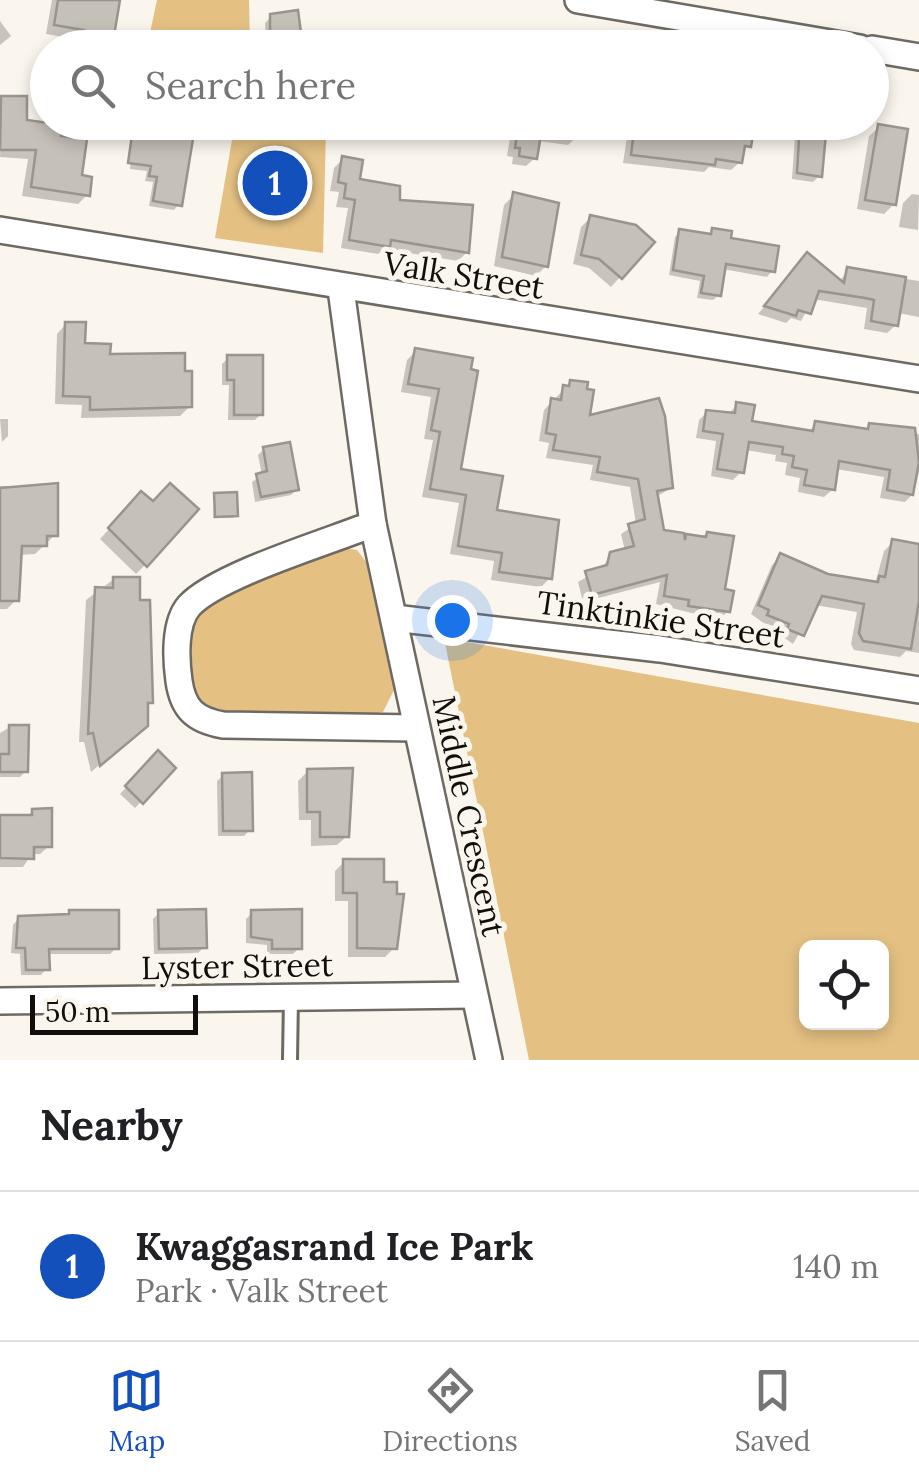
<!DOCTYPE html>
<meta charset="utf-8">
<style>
:root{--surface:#fff;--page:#f2f2f2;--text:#202124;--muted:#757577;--line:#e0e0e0;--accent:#1450bc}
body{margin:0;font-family:Lora,serif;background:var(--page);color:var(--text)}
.controls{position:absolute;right:30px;bottom:30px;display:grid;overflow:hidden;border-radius:15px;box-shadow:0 5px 15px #0003}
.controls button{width:90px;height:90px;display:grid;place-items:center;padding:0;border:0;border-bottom:2px solid var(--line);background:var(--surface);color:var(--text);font:50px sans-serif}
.scale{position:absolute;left:30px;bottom:25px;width:168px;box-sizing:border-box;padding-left:10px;border:5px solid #100f0c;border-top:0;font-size:28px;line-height:35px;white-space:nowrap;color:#100f0c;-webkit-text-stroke:8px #faf5ed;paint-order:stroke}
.you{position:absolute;left:452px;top:620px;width:35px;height:35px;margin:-25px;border:8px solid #fff;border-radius:50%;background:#1a73e8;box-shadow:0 0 0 15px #1a73e833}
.badge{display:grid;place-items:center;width:65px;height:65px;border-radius:50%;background:var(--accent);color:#fff;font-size:32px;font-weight:700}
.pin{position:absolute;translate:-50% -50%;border:5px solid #fff;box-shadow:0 2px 10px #0006}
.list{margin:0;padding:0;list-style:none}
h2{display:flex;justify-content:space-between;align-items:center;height:130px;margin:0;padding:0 40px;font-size:42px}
h2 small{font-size:32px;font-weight:400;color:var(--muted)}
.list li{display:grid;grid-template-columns:65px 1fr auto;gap:30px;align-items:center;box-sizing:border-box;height:150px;padding:0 40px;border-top:2px solid var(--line)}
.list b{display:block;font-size:38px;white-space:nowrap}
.list p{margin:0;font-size:32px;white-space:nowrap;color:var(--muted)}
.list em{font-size:32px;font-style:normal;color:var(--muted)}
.icon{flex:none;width:55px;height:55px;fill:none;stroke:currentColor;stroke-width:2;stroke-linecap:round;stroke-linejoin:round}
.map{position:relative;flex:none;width:919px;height:1060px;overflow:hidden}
.search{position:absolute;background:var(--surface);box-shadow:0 5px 15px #0003;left:30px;right:30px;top:30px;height:110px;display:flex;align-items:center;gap:25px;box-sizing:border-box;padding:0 35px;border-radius:55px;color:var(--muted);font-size:38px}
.sheet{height:280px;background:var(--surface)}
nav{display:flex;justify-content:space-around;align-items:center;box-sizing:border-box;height:140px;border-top:2px solid var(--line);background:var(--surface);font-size:28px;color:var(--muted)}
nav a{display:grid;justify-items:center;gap:5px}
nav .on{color:var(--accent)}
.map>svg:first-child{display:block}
</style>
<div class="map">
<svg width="919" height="1060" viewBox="0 0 919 1060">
<rect width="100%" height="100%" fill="#faf5ed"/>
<g fill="#e4c183" fill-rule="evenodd">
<path d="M157,0H249L250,47H147Z"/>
<path d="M235,123H295L326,129L323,253L215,238Z"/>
<path d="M339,547L357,550L371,568L395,688L383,712L370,715C337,715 223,722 202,701C190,689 192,666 192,650C192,627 195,610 213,595Z"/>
<path d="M444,638L919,723V1060H529ZM806,948H882V1022H806Z"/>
</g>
<g fill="#0003">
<path d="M52,0H117L110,48H74L76,39L46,34Z"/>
<path d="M271,17L300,48H266L265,23Z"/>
<path d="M0,21L11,36L0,45Z"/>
<path d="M369,39L374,48H357Z"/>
<path d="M2,98L25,122L58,138L87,195L78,204L22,196L28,159L0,157Z"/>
<path d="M448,122H753L740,162L731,170L709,167L704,172L623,163L628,131L579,125L577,137L568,145L538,141L535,158L526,166L512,164L513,157L507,156L511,132Z"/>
<path d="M796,122H825L819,176L813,182L792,179Z"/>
<path d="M879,127L894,204L884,214L857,209L869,136Z"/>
<path d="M134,131L179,204L174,210L149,206L153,182L145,181L147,171L130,169Z"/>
<path d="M343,159L357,181L398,202L467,252L458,261L384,249L378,254L341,248L348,208L336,207L339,192L330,191L334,168Z"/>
<path d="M912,194L919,195L918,230L899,227L903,203Z"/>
<path d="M514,195L546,266L536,276L494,266L504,205Z"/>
<path d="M591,217L620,277L611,287L589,268L573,264L581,227Z"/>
<path d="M713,230L728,240L772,271L767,277L723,269L719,295L713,300L697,298L700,281L669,275L675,237L680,232L707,236Z"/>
<path d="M799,264L839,282L848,270L919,281V317L898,313L896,325L887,333L864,329L867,308L813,299L801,321L791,318L786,323L758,314Z"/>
<path d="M66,324L82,346L190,406L180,416L81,418L82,405L55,404L57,334Z"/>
<path d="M416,351L470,360L458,471L550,578L541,587L491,580L494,561L450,554L459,503L422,497L433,440L424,439L431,397L401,392L407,360Z"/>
<path d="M228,358L261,414L255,420H228L229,385H222V364Z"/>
<path d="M571,382L586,418L671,488L656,497L662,532L682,541L707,534L728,611L719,620L656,604L660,582L583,602L578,582L601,569L611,555L625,551L621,534L636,524L630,487L590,480L593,465L546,458L549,443L539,441L544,410Z"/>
<path d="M737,405L749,422L807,433L816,424L864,431L870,425L919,434V472L913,494L905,502L880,498L884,477L836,469L833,489L824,497L798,492L800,478L785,475L787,463L775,461L776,455L745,450L741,472L733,480L711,476L716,441L696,438L699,420L707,412L728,414Z"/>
<path d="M0,419H8V436L2,442Z"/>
<path d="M264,449L297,489L291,495L255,502L252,482L262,475L258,455Z"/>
<path d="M0,486H55V535L35,554L19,555L17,599L7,609H0Z"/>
<path d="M141,494L153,504L145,565L136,574L100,539Z"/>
<path d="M215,495L235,515L233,518H213Z"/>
<path d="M893,542L919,546V653L906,651L900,657L854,650L851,644L857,612L815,605L793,644L751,614L772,565L781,556L827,576L875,584L884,551Z"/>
<path d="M114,579L137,602L150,702L135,735L91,772L84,742H79L86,600Z"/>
<path d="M10,727L26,771L20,777H0V733Z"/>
<path d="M158,754L173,768L135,808L120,794Z"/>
<path d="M308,771L347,836L337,845L311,846V820H299L298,781Z"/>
<path d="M224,775L250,830L244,836H218L217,781Z"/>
<path d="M33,811L49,846L40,854H32L23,867H0V818L26,817Z"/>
<path d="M344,862L381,885L395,947L385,957H348V901H335V871Z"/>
<path d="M159,913L204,947L198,953L154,954L153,919Z"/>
<path d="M252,913L299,948L293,954H267V945L246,943V919Z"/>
<path d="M19,918L116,948L110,954H47V968L41,975H21L20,954L11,953L13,925Z"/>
</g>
<g fill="#c5c1b9" stroke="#99958d" stroke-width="2.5">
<path d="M58,0H120L112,48H81L84,30L54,25Z"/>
<path d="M298,10L303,48H270V14Z"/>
<path d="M1,96H27V120L63,125L61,136L87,139L82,175L92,177L90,196L31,187L36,150H0Z"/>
<path d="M519,122H543L537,159L519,156L520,148H515Z"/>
<path d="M635,122H755L751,147L745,146L742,163L716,159L715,165L631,155Z"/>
<path d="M800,122H827L822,177L797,173Z"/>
<path d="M878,124L908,129L896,205L865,200Z"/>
<path d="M133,128L193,139L182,206L153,201L157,177L149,176L151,166L128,163Z"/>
<path d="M342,156L363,160L360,179L400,186V200L473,205L469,253L391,240L390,247L349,240L355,200L344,198L346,184L338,182Z"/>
<path d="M513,192L559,203L548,267L502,257Z"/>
<path d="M590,215L636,225L655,242L622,279L599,259L581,255Z"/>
<path d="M712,228L732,231L731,238L779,246L775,272L726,264L721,296L701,293L704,276L673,270L679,229L711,234Z"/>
<path d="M807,252L844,283L847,267L906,277L898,326L871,321L874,300L865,298L819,291L811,314L798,310L796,316L764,306Z"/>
<path d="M65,322H86L85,343L111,344L110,354L185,353V371H192V407L90,410V397L63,396Z"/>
<path d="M415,348L473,358L471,369L478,371L461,469L503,476L497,510L559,520L552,579L499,572L502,553L458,546L466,495L430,489L440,432L431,430L439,389L408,384Z"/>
<path d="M227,355H263V415H234V380H227Z"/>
<path d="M570,380L588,382L587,389L594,390L590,415L659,398L665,416L673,488L657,491L664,530L684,533L685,540L686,534L706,537L707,532L734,536L725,589L734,591L730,612L688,606L689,600L664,596L667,575L592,595L585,571L607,565L610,552L634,546L628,524L645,519L638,479L597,472L600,457L553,450L556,435L546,433L551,398L561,400L563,385L569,386Z"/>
<path d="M736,402L755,405L752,421L813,431L815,421L868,429L869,423L915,428L919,462L913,495L887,490L890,470L839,461L835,490L804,485L807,470L792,467L794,456L782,454L783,447L749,442L744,473L717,469L723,434L703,431L706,410L735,413Z"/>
<path d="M290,442L299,490L261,497L256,474L267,471L263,447Z"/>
<path d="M58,483V536H47V546H22L19,601H0V488Z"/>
<path d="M170,483L199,509L147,567L108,528L141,491L153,501Z"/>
<path d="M237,492L238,516L215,517L214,493Z"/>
<path d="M892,539L919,544V601L911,649L863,641L859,633L864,604L822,596L804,636L787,629L789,624L767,615L769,610L758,605L780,553L828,574L878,582L879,576L885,577Z"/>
<path d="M113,577H140V600H150L153,703H148V726L100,766L93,733L88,734L95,587L113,588Z"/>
<path d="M9,725H29L28,772H0V754H9Z"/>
<path d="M158,750L176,768L143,804L125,786Z"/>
<path d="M353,768L349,837H320V812H307V769Z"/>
<path d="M252,772L253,831H223L222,773Z"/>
<path d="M52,808V847H34V859L0,858V815H32V809Z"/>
<path d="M343,859H384V882H397V894H404L397,949L357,948V893H343Z"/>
<path d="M206,909L207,948L159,949L158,910Z"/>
<path d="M302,909V949H272V940L251,937V910Z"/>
<path d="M69,910H119V949H49L50,970H26L25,948H16L18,916L69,914Z"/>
</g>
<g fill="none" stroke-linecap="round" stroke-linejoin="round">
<g stroke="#6e6a63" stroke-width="18">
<path id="service" d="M290,1060L291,997"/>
</g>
<g stroke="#6e6a63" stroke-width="30">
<g id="minor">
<path d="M578,0L860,48"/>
<path d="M872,49L919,57"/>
<path d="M0,230L919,379"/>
<path d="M341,289L373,524L489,1060"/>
<path d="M373,524C331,541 217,575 189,606C174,623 176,660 179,681C183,709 195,720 223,725L416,728"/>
<path d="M394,618L660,649L919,690"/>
<path d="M0,1001L474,995"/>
</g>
</g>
<use href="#service" stroke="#fff" stroke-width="12"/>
<use href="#minor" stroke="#fff" stroke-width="25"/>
</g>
<g text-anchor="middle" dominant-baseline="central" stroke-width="10" stroke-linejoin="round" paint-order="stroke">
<g font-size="32" fill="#100f0c" stroke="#faf5ed">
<text transform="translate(464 275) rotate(9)">Valk Street</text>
<text transform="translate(661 619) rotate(8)">Tinktinkie Street</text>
<text transform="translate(469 816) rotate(78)">Middle Crescent</text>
<text transform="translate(237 966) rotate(-1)">Lyster Street</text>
</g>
</g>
</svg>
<div class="controls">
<button><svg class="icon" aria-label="locate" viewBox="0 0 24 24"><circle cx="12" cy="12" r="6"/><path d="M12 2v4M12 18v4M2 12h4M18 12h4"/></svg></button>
</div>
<div class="scale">50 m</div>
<div class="you"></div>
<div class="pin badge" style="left:275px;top:183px">1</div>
<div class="search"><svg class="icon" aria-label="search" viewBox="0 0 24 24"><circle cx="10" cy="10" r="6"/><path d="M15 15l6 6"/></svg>Search here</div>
</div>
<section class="sheet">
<h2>Nearby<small></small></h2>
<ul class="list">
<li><span class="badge">1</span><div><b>Kwaggasrand Ice Park</b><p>Park · Valk Street</p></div><em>140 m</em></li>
</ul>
</section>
<nav>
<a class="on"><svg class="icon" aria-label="map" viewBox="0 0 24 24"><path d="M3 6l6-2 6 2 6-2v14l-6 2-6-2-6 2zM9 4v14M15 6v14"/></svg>Map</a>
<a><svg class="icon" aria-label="directions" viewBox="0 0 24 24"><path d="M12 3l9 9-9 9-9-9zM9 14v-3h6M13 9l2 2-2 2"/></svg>Directions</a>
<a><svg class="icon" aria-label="saved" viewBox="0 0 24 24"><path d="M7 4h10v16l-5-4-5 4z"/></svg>Saved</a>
</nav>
